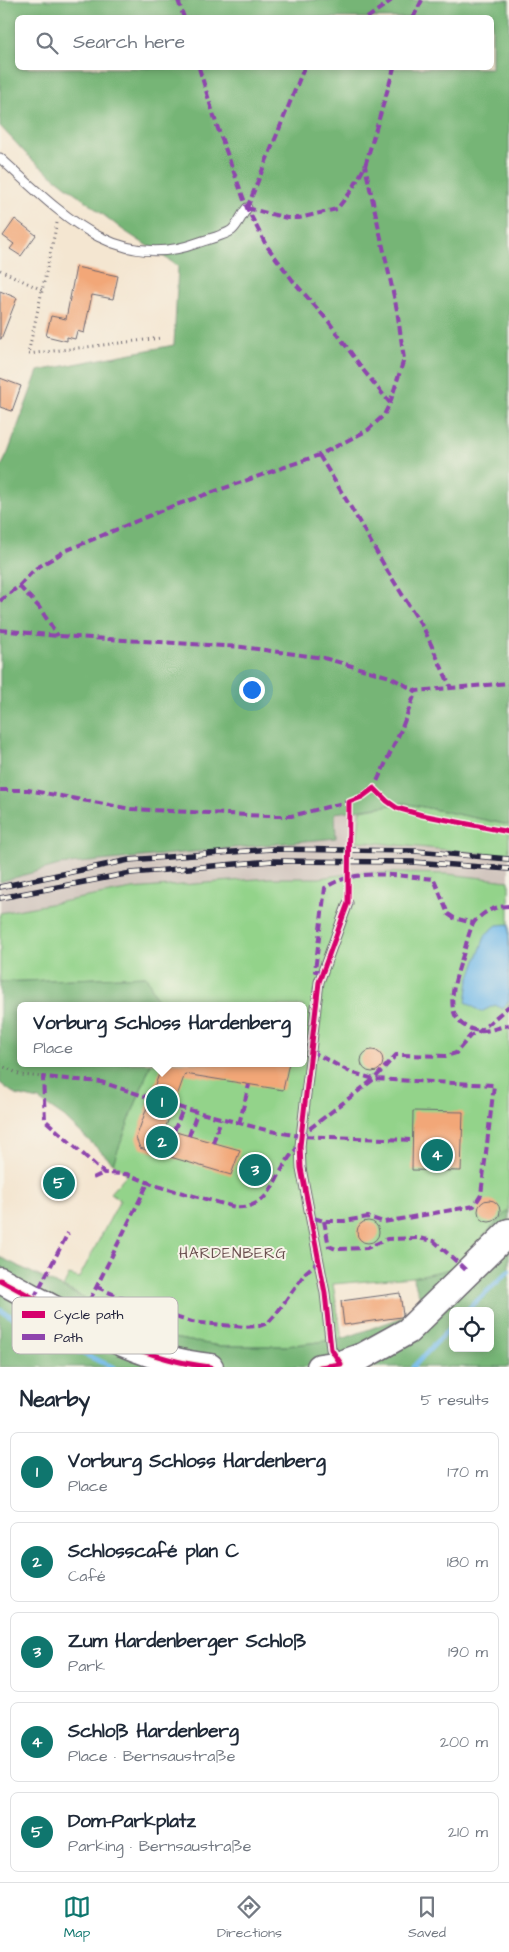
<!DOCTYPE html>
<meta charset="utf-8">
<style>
:root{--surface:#fff;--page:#f6f6f7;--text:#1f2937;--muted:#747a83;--line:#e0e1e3;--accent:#0f766e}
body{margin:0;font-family:"Architects Daughter",sans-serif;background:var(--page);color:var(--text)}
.controls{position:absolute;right:15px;bottom:15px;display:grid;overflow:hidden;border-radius:8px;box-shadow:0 2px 8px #0003}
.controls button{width:45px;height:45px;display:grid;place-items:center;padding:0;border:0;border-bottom:1px solid var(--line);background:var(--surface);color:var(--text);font:25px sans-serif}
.you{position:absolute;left:251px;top:689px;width:18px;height:18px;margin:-12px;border:4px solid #fff;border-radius:50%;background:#1a73e8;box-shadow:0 0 0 8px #1a73e833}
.badge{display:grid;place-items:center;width:32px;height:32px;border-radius:50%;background:var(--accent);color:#fff;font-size:16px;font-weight:700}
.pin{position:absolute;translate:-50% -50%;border:2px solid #fff;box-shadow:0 1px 5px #0006}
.popup{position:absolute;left:17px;top:1002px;width:290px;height:65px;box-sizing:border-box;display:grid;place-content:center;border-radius:8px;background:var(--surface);filter:drop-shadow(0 1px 4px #0005);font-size:16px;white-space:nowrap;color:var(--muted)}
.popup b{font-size:19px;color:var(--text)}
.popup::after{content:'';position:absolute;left:50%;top:100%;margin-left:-10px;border:10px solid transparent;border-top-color:var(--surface)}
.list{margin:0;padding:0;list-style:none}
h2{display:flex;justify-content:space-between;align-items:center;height:65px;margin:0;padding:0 20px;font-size:21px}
h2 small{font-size:16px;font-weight:400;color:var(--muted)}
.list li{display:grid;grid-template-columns:32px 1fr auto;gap:15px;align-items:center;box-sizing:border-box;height:80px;margin:0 10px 10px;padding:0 10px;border:1px solid var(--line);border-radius:8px}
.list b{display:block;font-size:19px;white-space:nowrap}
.list p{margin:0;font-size:16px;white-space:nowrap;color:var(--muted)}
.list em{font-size:16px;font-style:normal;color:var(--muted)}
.icon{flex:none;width:28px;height:28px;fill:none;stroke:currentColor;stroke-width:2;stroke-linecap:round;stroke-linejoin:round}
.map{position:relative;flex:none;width:509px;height:1367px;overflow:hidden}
.search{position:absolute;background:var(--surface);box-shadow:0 2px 8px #0003;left:15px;right:15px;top:15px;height:55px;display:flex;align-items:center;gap:12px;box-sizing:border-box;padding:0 18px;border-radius:8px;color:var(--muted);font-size:19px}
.sheet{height:515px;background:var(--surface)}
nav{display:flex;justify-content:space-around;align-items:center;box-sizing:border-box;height:70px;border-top:1px solid var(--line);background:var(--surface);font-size:14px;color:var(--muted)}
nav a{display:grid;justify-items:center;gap:2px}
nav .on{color:var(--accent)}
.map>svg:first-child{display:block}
</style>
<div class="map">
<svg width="509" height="1367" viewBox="0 0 509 1367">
<rect width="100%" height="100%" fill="#f7f3e8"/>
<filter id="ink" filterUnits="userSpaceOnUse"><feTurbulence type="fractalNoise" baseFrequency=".02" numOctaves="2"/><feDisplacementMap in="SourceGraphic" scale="10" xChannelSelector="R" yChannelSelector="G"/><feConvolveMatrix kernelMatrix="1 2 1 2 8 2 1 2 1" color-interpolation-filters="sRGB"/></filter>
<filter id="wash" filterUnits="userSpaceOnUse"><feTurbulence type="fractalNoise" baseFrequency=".0096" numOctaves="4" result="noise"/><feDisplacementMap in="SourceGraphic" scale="20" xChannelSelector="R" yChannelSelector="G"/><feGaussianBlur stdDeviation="1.12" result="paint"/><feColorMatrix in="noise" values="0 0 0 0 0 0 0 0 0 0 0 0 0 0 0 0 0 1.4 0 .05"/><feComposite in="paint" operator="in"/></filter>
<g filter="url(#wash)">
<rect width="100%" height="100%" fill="#f4e6d1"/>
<path fill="#cec1ba" d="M361,810L357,841L509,856V881L448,874L361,872L319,878L132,889L0,913V882L59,865L336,838L335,813Z"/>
<g fill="#93d38a" stroke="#5a7a62">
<path d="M404,803L509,825V856L357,841L361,810Z"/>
<path d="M361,872L448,874L509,881V1210L451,1269L413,1277L333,1284L342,1339L287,1346H220L161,1336L63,1287L69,1275L79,1278L120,1200L110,1193L127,1174L113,1163L151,1063H303V1006H160L146,976L0,982V913L132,889L269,878H319Z"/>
</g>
<g fill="#76b576" stroke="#4c6c58" fill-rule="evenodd">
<path d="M0,0H509V825L404,803L335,813L336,838L59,865L0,882V469L8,453L38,371L174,345L178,266L123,230L31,159L0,126ZM18,18H492V68H18Z"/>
<path d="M146,976L160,1006H21V1063H151L113,1163L64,1117L39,1100L16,1095L0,1083V982Z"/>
<path d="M509,1210V1367H0V1257L161,1336L220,1346H287L342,1339L403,1317L420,1298L413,1277L451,1269ZM453,1311H490V1348H453Z"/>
</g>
<path fill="#71b9e9" stroke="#4a6e92" d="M509,924V1001L503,1009L495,1005L481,1012L466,1002L469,980L486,934L497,925Z"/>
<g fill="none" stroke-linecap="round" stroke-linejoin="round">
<g stroke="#71b9e9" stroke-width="5">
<path d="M0,1310L59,1343L113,1367"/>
<path d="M466,1311L509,1271"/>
<path d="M413,1367L453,1325"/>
</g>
</g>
<g id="blocks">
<g fill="#f2a778">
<path d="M15,219L36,235L21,256L10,249L14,244L3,236Z"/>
<path d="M76,267L118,276L113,299L92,295L84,333L77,331L75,339L67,337V341L46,336L51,316L66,319Z"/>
<path d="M0,291L17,298L1,339H0Z"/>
<path d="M0,378L21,386L12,411L0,407Z"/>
<circle cx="372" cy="1061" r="11"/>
<path d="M163,1063H289L283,1090L185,1074L165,1129L240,1150L231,1175L140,1148L136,1138Z"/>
<path d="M413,1111L463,1112L461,1171L412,1170Z"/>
<circle cx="489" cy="1211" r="11"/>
<circle cx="368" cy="1232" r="11"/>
<path d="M400,1293L403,1315L401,1317L344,1325L341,1301Z"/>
</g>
</g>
</g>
<g filter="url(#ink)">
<use href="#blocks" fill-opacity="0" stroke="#6c6770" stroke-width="1"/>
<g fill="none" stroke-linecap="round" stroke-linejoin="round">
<g stroke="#6c6770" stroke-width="11">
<g id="lane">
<path d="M0,158C56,208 114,274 197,243C205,240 226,235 232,230C238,225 242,214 247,208"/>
<path d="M340,1362L331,1349L325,1293L301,1168L300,1146L319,982L348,903"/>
</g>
</g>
<g stroke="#6c6770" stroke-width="29">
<g id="secondary">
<path d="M0,1280C67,1315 134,1359 210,1367"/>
<path d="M320,1367L341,1364L363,1356L408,1331L509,1232"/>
</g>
</g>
<g stroke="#6c6770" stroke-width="3" stroke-dasharray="1 4" stroke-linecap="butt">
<path d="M57,223L28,354L161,338"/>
<path d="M0,270L42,290"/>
<path d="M0,1065L21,1075L43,1077"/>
</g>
<use href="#lane" stroke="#fff" stroke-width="9"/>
<use href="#secondary" stroke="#fff" stroke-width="26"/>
<g stroke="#22223b" stroke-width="5.5">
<g id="rail">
<path d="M0,887L129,860L272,849L415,851L509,859"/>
<path d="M0,898L131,873L272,861L413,862L509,869"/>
</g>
</g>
<use href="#rail" stroke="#f7f3e8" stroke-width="4" stroke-dasharray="11" stroke-linecap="butt"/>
<g stroke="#8e44ad" stroke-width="4" stroke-dasharray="8 4" stroke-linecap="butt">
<path d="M178,0L184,18"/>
<path d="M367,18L392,0"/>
<path d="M413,18L422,0"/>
<path d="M199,68L217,126L247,208L266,245L294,282L329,322L364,371L390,403"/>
<path d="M247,208L287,218H299L337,209L352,190L365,166L394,68"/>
<path d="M247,208L304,68"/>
<path d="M319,455L353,511L388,572L424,629L451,688"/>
<path d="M19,586L39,607L58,636"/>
<path d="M0,601L19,586L35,569L65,551L170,507L319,455L368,430L384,415L390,403L404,359L397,310L365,166"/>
<path d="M0,630L58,636L242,647L324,658L390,677L416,691L509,683"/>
<path d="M0,790H28L131,809L267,816H291L351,801"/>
<path d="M371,791L374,788L401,730L416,691"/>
<path d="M509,906C495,906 485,911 475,921C469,928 465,951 461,961C453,987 440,1024 479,1031C487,1032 500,1027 509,1025"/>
<path d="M322,971H315L325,888C355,867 400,876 434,879L448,914L454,918L473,923"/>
<path d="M311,1051L350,1072L374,1079L396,1055L446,1056L456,1053L470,1036L480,1031L509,1006"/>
<path d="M239,1124L249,1085"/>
<path d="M174,1131L183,1109"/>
<path d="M189,1136L197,1113"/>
<path d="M300,1136L374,1079L494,1085L481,1195L474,1206L384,1222L368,1217L344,1221H324L310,1217"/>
<path d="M213,1143L221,1119"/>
<path d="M300,1146C274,1166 277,1210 235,1207L157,1186L127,1174L104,1173L45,1120L43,1077L101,1082L174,1106L270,1131L300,1136L413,1140"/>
<path d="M93,1178L104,1173"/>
<path d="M324,1221L329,1246L336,1249L367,1248L387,1239L418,1238L434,1241L468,1272"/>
<path d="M97,1287L147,1309L192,1322L244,1327L259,1326L268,1323L276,1314L306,1272L318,1262"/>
<path d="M34,1298L68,1233"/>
<path d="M79,1322L149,1181"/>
</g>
<g stroke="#f7f3e8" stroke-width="8">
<g id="cycleway">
<path d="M0,1280C67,1315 134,1359 210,1367"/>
<path d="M320,1367L341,1364L331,1349L325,1293L301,1168L300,1146L319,982L348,903L349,802L362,797L374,788L387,801L397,808L422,815L509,832"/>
</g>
</g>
<use href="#cycleway" stroke="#d6006c" stroke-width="5"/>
</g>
</g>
<g text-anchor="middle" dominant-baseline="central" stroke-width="4" stroke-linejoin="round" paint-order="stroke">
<g font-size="15" letter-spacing="1" fill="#6b5150" stroke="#f7f3e8">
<text x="233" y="1253">HARDENBERG</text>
</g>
</g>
<rect x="12" y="1297" width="166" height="57" rx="8" fill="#f7f3e8" stroke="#b7b4b4" stroke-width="1"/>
<rect x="22" y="1311" width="23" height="7" fill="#d6006c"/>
<rect x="22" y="1334" width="23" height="6" fill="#8e44ad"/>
<g font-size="14" fill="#22223b">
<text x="54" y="1319">Cycle path</text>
<text x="54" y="1342">Path</text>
</g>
</svg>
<div class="controls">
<button><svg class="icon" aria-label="locate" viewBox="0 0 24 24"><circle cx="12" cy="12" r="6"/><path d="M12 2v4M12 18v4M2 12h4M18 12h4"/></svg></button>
</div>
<div class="you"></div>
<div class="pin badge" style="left:162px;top:1102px">1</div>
<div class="popup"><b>Vorburg Schloss Hardenberg</b>Place</div>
<div class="pin badge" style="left:162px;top:1142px">2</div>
<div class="pin badge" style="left:255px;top:1170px">3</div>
<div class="pin badge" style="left:437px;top:1155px">4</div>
<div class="pin badge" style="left:59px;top:1183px">5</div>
<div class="search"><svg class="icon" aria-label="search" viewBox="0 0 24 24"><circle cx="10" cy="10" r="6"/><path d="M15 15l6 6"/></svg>Search here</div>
</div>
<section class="sheet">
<h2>Nearby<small>5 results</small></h2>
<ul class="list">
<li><span class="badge">1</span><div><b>Vorburg Schloss Hardenberg</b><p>Place</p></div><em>170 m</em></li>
<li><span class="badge">2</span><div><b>Schlosscafé plan C</b><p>Café</p></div><em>180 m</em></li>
<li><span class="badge">3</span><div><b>Zum Hardenberger Schloß</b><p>Park</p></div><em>190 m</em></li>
<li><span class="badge">4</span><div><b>Schloß Hardenberg</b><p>Place · Bernsaustraße</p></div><em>200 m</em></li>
<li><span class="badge">5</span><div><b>Dom-Parkplatz</b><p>Parking · Bernsaustraße</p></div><em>210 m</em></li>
</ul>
</section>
<nav>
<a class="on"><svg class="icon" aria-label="map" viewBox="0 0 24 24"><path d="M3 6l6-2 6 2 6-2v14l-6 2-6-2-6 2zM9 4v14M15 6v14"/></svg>Map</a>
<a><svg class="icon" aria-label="directions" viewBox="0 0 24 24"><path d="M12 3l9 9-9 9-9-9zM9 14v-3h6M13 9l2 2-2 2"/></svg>Directions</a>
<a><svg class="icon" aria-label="saved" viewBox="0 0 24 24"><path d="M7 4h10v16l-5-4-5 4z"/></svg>Saved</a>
</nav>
